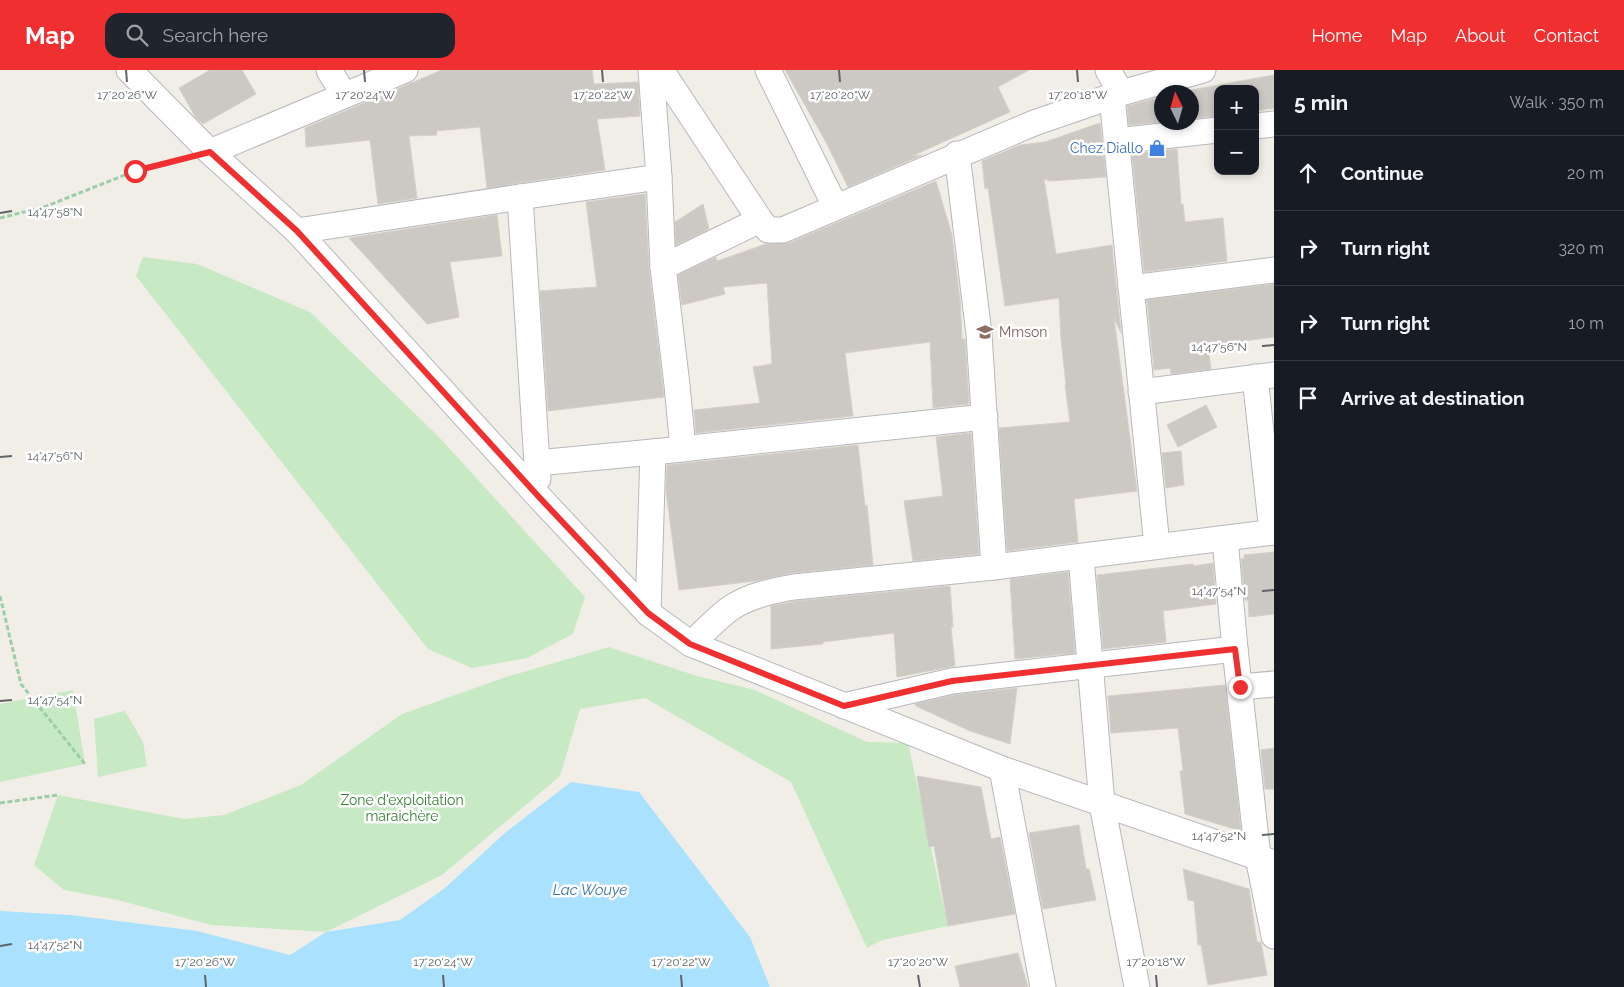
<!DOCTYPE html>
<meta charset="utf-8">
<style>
:root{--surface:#171b24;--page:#20242c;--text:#f1f3f6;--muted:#9ea1a6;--line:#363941;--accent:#f02f30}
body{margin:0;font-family:Raleway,sans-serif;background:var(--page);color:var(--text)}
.controls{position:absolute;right:15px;top:15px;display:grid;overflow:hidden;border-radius:10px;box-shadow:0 2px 8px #0003}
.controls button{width:45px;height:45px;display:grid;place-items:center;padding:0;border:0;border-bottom:1px solid var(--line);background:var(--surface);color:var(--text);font:25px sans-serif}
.compass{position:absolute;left:1154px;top:15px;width:45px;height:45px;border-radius:50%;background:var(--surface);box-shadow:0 2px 8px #0003;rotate:355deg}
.stop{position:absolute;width:15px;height:15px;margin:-11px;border:4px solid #f02f30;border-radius:50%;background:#fff}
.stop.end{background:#f02f30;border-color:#fff;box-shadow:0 1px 5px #0008}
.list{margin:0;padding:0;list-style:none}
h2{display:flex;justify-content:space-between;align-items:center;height:65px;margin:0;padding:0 20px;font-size:21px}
h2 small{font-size:16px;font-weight:400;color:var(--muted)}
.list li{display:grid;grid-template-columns:32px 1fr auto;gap:15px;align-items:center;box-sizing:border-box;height:75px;padding:0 20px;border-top:1px solid var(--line)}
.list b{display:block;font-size:19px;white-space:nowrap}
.list em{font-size:16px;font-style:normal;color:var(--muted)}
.icon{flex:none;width:28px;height:28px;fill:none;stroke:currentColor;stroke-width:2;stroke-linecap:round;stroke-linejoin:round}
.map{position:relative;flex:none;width:1274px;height:917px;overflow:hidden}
header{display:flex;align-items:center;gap:30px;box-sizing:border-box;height:70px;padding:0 25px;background:var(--accent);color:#fff}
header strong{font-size:24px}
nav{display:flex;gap:28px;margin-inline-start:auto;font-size:18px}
.search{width:350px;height:45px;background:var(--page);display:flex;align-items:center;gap:12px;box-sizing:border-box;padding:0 18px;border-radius:15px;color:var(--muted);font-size:19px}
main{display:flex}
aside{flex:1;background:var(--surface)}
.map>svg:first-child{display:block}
</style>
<header>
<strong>Map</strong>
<div class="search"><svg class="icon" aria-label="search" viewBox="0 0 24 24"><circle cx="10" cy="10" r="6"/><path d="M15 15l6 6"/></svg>Search here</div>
<nav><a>Home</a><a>Map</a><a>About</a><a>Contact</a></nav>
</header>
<main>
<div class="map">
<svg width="1274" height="917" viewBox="0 0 1274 917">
<rect width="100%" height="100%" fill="#f1eee8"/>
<g fill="#c7e9c4">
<path d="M143,187L197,194L310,242L438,366L585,527L573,564L527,588L472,598L428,579L136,206Z"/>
<path d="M609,577L697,606L755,620L867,672L908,673L948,856L882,870L867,878L791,712L645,628L580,639L560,706L442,805L326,862L211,855L118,830L64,820L34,795L58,725L184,749L224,745L301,715L402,644L506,607Z"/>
<path d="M73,620L85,694L0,712V634Z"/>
<path d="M125,641L143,672L147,696L98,707L94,649Z"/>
</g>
<path fill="#aae1ff" d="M571,712L639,722L750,867L770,917H0V841L71,845L197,861L290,885L326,862L400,850L445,818L506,762Z"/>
<g fill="#ccc9c5" stroke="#d6d0c5">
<path d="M210,0H242L256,24L203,54L196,48L179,18Z"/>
<path d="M442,0H592L594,14L638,12L640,46L597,49L605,100L487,118L480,57L436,61L437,65L409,66L417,128L378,134L370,70L306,77L305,58Z"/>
<path d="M785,0H1029L998,17L1010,42L912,86L922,85L848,117L827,74Z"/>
<path d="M1274,5V38L1255,41V19H1218V46L1192,48V22H1180Z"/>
<path d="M1162,27V52L1129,55L1127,36Z"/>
<path d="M1100,53L1106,107L1050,111L1044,109L1056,184L1112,175L1121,263L1114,248L1137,421L1074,429L1078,472L1007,481L999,358L1070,352L1065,315H1066L1061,269L1059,228L1005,236L988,118L985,119L982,91L1020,75L1045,72Z"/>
<path d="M1177,79L1181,134H1183L1185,152L1223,148L1227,191L1144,202L1132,84Z"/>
<path d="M936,111L952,165L960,230L962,269H965L969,334L933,338L930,272L845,283L853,346L696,363L694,340L760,333L753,297L772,294L767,213L723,217L725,224L682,235L678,205L716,187L717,191L766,174L789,173Z"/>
<path d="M645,124L649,199L664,327L548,341L540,221L597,217L586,132Z"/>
<path d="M703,134L709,159L676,175L675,152Z"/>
<path d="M497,145L502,186L450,192L459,247L427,254L349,168Z"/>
<path d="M1274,214V267L1208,276L1211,299L1171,304L1170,298L1154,300L1147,230Z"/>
<path d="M1206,335L1217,357L1178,377L1167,355Z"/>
<path d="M971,363L979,484L913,491L904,431L943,426L936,367Z"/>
<path d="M858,375L865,436L867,435L873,495L792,503L755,511L679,520L666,421L667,395Z"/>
<path d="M1181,381L1184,415L1166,418L1162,383Z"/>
<path d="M1274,482V544L1249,547L1248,530H1245L1241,489H1244V485Z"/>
<path d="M1213,493L1216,534L1163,541L1166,572L1103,579L1097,505L1193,494L1194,496Z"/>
<path d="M1068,502L1075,583L1015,589L1010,509Z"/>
<path d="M950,516L953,557H951L955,596L897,607L894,563L823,572V574L771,579V536L796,531Z"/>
<path d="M1225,615L1241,761L1185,744L1180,701H1183L1178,658L1111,663L1108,626Z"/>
<path d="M1017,618L1010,674L970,661L916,636L915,634L954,625Z"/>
<path d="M1274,678V719H1265L1261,680Z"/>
<path d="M917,706L981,717L991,769L1000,767L1015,844L948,856L934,776L929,777Z"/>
<path d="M1079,755L1086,799H1089L1096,830L1043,839L1029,763Z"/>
<path d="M1183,799L1249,819L1257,872H1261L1267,905L1208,915L1201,875H1198L1194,831L1188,830Z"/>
<path d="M1018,883L1028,917H960L955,896Z"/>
</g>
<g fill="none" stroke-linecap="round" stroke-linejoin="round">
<g stroke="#b5b8bc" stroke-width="27">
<g id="minor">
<path d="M129,0L210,82L297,161L539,427L648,543L691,574L1002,699L1274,793"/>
<path d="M329,0L344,25"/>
<path d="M651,0L659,107L663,197L677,315L683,379"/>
<path d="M661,0L760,150L768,160H783L1034,53L1121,23L1203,0"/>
<path d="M768,0L835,136"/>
<path d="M1108,0L1121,23"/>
<path d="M1112,27L1157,476"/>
<path d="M1255,56L1274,54"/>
<path d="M1116,71L1218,60"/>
<path d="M210,82L405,0"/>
<path d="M957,84L979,264L994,497"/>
<path d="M297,161L520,127"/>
<path d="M663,197L760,150"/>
<path d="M1131,218L1274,200"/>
<path d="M1255,307L1272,462"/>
<path d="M1141,322L1274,305"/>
<path d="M537,393L653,382L985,347"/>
<path d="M538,409L520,127L659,107"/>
<path d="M1225,469L1235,579L1258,787L1274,866"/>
<path d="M1081,487L1102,734L1137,917"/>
<path d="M648,543L653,382"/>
<path d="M691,574C703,563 715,550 728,540C747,526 771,521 794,517L994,497L1274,462"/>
<path d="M1240,617L1274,614"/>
<path d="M844,636L952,611L1235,579"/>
<path d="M1002,699L1043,917"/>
</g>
</g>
<g stroke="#9dcea7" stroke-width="3" stroke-dasharray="5 2.5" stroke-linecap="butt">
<path d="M0,148L44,137L135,101L180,90"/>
<path d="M0,526L21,614L85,694"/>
<path d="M0,733L58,725"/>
</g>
<use href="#minor" stroke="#fff" stroke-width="25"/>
</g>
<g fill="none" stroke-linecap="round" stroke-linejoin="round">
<path stroke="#f02f30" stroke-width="6" d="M135,101L210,82L297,161L539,427L648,543L690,574L844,636L952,611L1235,579L1240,617"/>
</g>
<path fill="none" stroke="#5f6468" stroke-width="2" d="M126,0L127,12M364,0L365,12M602,0L603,12M839,0L840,12M1077,0L1078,12M0,143L12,141M1262,276L1274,275M0,387L12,386M1262,521L1274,520M0,631L12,630M1262,765L1274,764M0,876L12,874M205,905L206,917M443,905L444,917M681,905L682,917M918,905L920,917M1156,905L1157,917"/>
<defs>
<g id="shop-bare" transform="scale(1.35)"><path d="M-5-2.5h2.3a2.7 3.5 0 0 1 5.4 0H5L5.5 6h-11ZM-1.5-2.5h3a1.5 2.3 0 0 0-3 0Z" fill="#3f7fe0" stroke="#fff" stroke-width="2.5" paint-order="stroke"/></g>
<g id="school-bare" transform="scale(1.35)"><path d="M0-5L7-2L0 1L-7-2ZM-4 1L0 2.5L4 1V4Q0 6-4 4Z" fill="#8d6e63" stroke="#fff" stroke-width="2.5" paint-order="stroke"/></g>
</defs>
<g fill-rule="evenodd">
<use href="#shop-bare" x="1157" y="78"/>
<use href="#school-bare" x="985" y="262"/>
</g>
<g text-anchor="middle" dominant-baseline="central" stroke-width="5" stroke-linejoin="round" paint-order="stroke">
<g font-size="14" fill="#366cbe" stroke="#fff" text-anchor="end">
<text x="1143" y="78">Chez Diallo</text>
</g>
<g font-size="14" fill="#785e54" stroke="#fff" text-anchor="start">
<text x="999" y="262">Mmson</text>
</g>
<g font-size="14" fill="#358431" stroke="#fff">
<text x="402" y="730">Zone d'exploitation<tspan x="402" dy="16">maraichère</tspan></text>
</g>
<g font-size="15" font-style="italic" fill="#3b77a4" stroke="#fff">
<text x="590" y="820">Lac Wouye</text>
</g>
</g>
<g font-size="12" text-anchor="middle" fill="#5f6468" stroke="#fff" stroke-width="5" stroke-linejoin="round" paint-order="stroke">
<text x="127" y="29">17°20'26"W</text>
<text x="365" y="29">17°20'24"W</text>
<text x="603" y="29">17°20'22"W</text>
<text x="840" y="29">17°20'20"W</text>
<text x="1078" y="29">17°20'18"W</text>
<text x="55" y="146">14°47'58"N</text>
<text x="1219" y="281">14°47'56"N</text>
<text x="55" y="390">14°47'56"N</text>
<text x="1219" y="525">14°47'54"N</text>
<text x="55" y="634">14°47'54"N</text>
<text x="1219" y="770">14°47'52"N</text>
<text x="55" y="879">14°47'52"N</text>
<text x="205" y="896">17°20'26"W</text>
<text x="443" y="896">17°20'24"W</text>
<text x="681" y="896">17°20'22"W</text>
<text x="918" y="896">17°20'20"W</text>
<text x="1156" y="896">17°20'18"W</text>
</g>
</svg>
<div class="controls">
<button>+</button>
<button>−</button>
</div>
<svg class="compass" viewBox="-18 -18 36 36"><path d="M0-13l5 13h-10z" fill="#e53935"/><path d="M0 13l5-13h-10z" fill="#9ea1a6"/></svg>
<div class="stop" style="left:135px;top:101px"></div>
<div class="stop end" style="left:1240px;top:617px"></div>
</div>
<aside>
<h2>5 min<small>Walk · 350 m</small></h2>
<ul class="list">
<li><svg class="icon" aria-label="ahead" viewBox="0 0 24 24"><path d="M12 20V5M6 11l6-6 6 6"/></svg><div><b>Continue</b></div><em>20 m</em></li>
<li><svg class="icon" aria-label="right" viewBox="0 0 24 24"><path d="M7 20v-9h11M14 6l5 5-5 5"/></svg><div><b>Turn right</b></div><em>320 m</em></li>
<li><svg class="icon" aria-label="right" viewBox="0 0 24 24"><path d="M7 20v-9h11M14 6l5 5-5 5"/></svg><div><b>Turn right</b></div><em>10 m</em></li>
<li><svg class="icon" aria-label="arrive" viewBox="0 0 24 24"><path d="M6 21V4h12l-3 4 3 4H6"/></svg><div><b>Arrive at destination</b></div></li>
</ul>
</aside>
</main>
